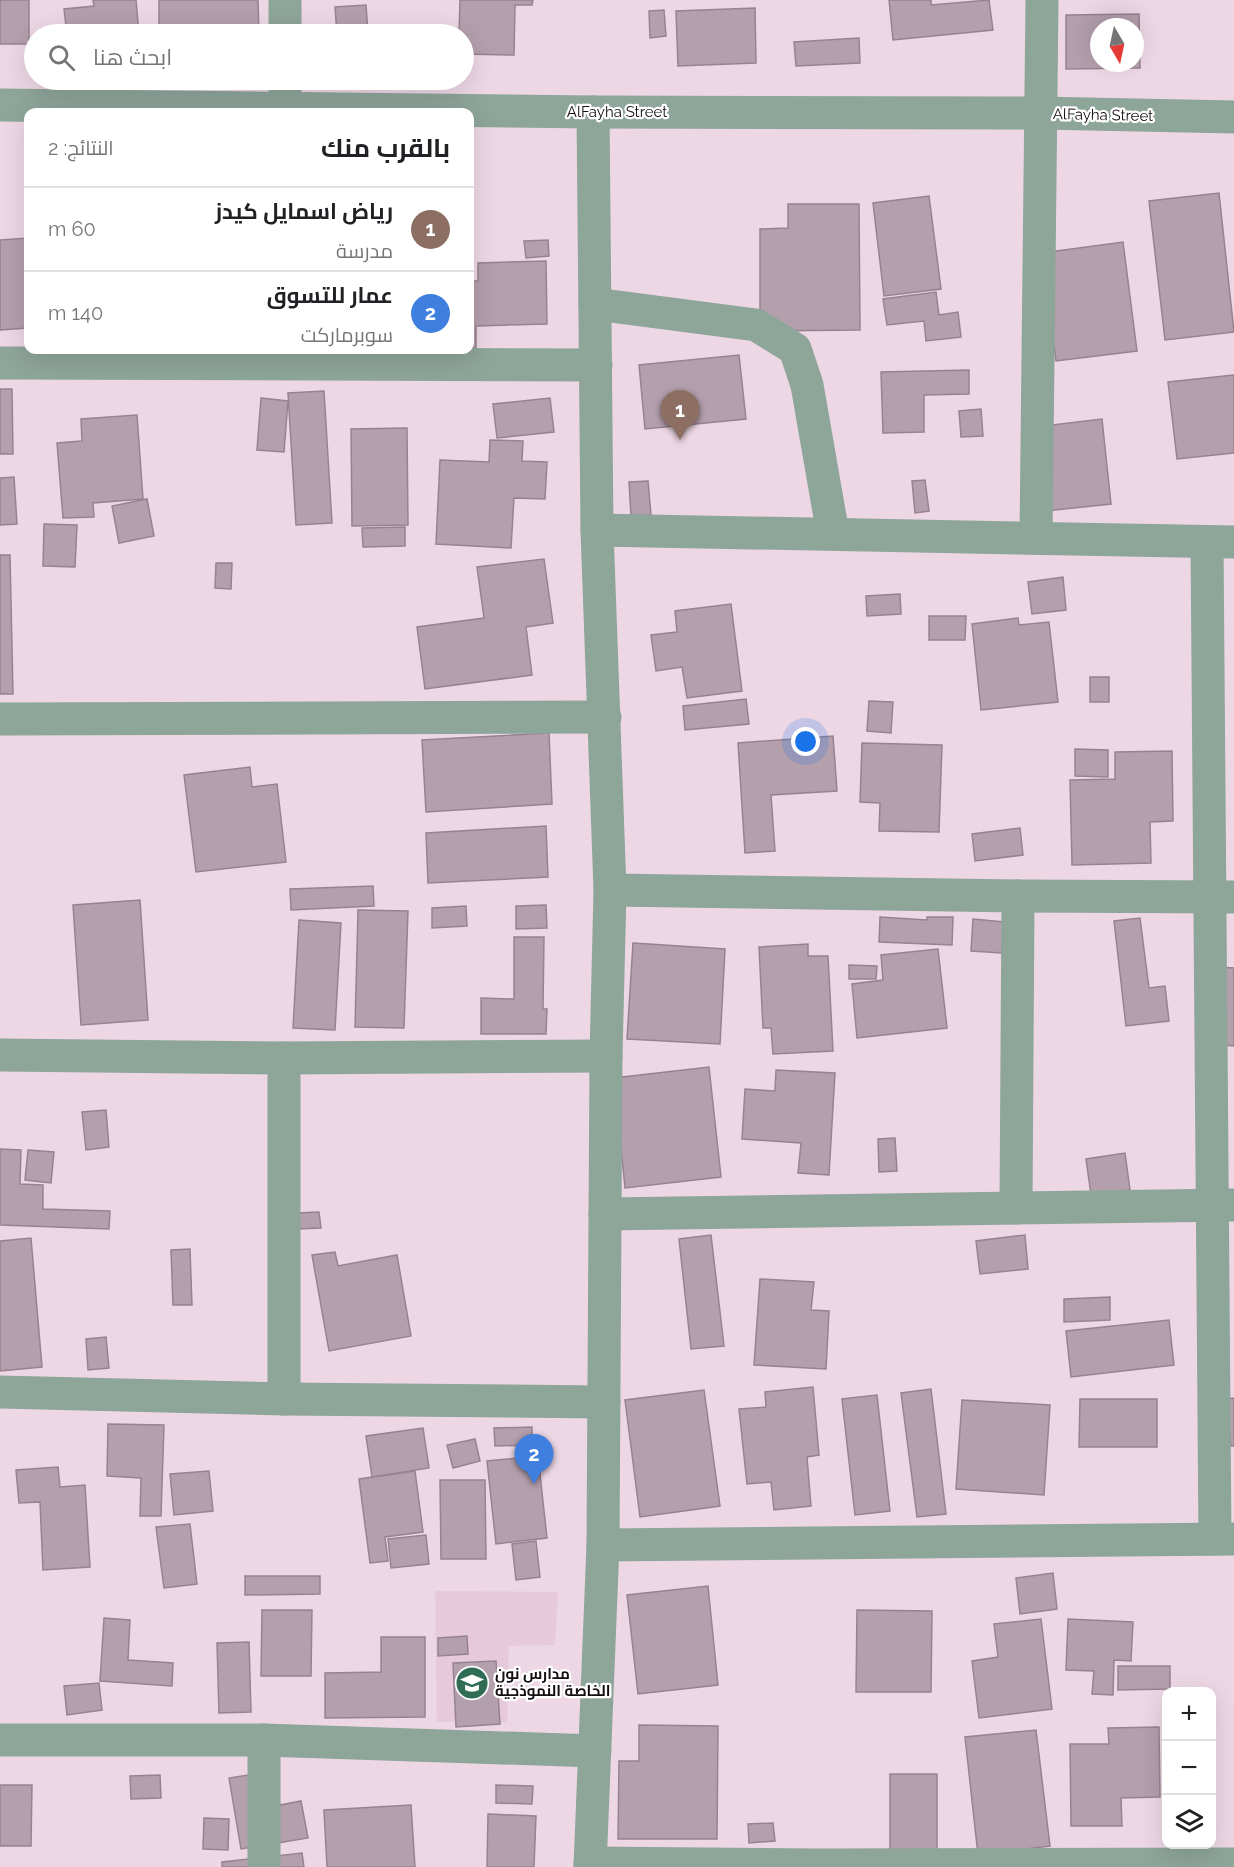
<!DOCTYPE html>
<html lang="ar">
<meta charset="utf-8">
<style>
:root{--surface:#fff;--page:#f2f2f2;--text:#202124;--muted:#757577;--line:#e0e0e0;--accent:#316c55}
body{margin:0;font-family:Raleway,Cairo,sans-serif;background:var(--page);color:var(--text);direction:rtl}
.controls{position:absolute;right:18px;bottom:18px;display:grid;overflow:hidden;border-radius:12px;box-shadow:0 6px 24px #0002}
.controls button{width:54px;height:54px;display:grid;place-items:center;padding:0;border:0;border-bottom:2px solid var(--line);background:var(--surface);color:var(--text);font:30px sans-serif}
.compass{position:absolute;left:1090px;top:18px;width:54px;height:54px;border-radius:50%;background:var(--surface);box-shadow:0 6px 24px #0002;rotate:171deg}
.you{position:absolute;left:806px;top:742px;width:21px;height:21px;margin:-15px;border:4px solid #fff;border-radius:50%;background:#1a73e8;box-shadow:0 0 0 9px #1a73e833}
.badge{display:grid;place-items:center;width:39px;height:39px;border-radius:50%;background:var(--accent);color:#fff;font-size:20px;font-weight:700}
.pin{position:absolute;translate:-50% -50px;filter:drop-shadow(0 2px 3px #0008)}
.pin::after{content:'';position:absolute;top:32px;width:21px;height:18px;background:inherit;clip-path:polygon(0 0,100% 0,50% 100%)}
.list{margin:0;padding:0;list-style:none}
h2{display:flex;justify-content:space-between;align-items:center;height:78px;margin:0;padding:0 24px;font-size:26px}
h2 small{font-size:20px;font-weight:400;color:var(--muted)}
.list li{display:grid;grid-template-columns:39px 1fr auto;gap:18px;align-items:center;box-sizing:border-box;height:84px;padding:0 24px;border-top:2px solid var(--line)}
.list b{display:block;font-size:22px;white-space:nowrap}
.list p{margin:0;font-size:20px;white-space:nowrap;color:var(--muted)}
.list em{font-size:20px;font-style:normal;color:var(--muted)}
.icon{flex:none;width:33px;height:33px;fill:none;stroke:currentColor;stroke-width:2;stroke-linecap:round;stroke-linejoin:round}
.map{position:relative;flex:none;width:1234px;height:1867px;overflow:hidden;direction:ltr}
.search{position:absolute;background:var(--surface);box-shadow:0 6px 24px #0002;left:24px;top:24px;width:450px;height:66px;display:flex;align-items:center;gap:15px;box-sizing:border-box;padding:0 21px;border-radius:33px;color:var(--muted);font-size:22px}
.panel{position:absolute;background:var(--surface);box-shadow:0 6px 24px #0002;left:24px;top:108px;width:450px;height:246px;border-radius:12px;direction:rtl}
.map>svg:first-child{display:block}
</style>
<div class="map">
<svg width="1234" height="1867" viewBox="0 0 1234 1867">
<rect width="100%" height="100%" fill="#edd7e5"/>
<path fill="#e7c9dc" d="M435,1591L558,1592L555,1645L509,1646L507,1723L437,1722Z"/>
<g fill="#b49fad" stroke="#978390" stroke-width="1.5" fill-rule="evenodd">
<rect x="0" y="0" width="29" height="44"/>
<path d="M93,0H136L139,34H67L64,9L94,6Z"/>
<path d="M159,0H258L259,34H159Z"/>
<path d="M460,0H533L532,5H515L514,55L464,54V34H459Z"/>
<path d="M889,0H931V5L989,0L993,30L893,40Z"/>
<path d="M366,5L368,34H337L335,7Z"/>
<path d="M755,8L756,63L678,66L676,11Z"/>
<path d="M664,10L666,36L650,38L649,11Z"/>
<path d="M1139,14L1140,68L1066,69V15ZM1099,27H1135V63H1099Z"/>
<path d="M859,38L860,63L796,66L794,42Z"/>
<path d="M1219,193L1234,332L1165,340L1149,201Z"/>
<path d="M929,196L941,289L884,296L873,203Z"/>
<path d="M788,204H859L860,330L760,331V229L788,228Z"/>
<path d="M28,238V328L0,330V240Z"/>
<path d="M548,240L549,256L526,258L524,241Z"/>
<path d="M1123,242L1137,351L1056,361L1042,253Z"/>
<path d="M546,261L547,324L476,326V348H470V281H478V263Z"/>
<path d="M936,292L939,315L958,312L961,337L926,341L924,321L887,325L883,299Z"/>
<path d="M739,355L746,419L645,429L639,365Z"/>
<path d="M969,370V394L924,395V432L883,433L881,372Z"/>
<path d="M1234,375V453L1177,459L1168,382Z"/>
<path d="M0,389H12L13,454H0Z"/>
<path d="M324,391L332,523L296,525L288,393Z"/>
<path d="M261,398L288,401L284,452L257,450Z"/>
<path d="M550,398L554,432L497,438L493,404Z"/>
<path d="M981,409L983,436L961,437L959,411Z"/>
<path d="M137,415L143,499L93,503L94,517L63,518L57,443L82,441L81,419Z"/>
<path d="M1102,419L1111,504L1046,511L1036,427Z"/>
<path d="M407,428L408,525L352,526L351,429Z"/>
<path d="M490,440L523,441L522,461L547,462L545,499L514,498L511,548L436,544L440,460L489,462Z"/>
<path d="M14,477L17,524L0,525V478Z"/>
<path d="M925,480L929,511L915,513L912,481Z"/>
<path d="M648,481L651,515L631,516L629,482Z"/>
<path d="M147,499L154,536L119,543L112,506Z"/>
<path d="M44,524L77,525L75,567L43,566Z"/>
<path d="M405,527V546L363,547L362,528Z"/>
<path d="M0,555H10L13,694H0Z"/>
<path d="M544,559L553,623L526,627L532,675L425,689L417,627L484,618L477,567Z"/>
<path d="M216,563H232L231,589L215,588Z"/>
<path d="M1063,577L1066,610L1032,614L1028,582Z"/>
<path d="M900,594L901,614L867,616L866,596Z"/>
<path d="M731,604L742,691L687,698L682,667L656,671L651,635L677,632L675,611Z"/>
<path d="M929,616H966L965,640H929Z"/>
<path d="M1018,618L1019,625L1049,622L1058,702L981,710L972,624Z"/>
<rect x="1090" y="677" width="19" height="25"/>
<path d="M746,699L749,724L685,730L683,706Z"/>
<path d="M869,701L893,702L891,733L867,731Z"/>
<path d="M549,733L552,804L426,812L422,740Z"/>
<path d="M833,736L837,791L771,795L775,851L745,853L738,743Z"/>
<path d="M862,743L942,745L939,832L879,831L880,803L860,802Z"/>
<path d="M1075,749L1108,750V777L1075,776Z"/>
<path d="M1172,751L1173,821L1150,822L1151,863L1072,865L1070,780L1115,779V752Z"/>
<path d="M250,767L252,787L277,784L286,862L196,872L184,775Z"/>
<path d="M546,826L548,877L428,883L426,833Z"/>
<path d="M1020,828L1023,855L975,861L972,834Z"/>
<path d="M373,886L374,906L291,910L290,889Z"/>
<path d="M140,900L148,1020L81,1025L73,905Z"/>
<path d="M546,905L547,928L516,929V906Z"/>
<path d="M466,906L467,926L432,928V908Z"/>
<path d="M358,910L408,911L404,1028L355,1027Z"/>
<path d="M880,917L927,920V917H953L952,945L879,942Z"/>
<path d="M1140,918L1149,988L1165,986L1169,1021L1126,1026L1114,921Z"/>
<path d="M973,919L1004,922L1002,953L971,951Z"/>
<path d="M299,920L341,923L335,1030L293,1028Z"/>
<path d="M514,937H544L543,1009H547L546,1034H481V998L514,999Z"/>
<path d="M633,943L725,949L720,1044L627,1039Z"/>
<path d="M808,944V956H828L833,1051L773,1054L771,1028H763L759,947Z"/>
<path d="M938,949L947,1028L857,1038L852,984L883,980L881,955Z"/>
<path d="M849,965L877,966L876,979H849Z"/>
<path d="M1219,967L1234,968V1046L1214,1044Z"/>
<path d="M709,1067L721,1177L625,1188L614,1078Z"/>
<path d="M776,1070L835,1073L829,1175L798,1173L801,1143L742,1139L745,1089L775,1091Z"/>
<path d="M106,1110L109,1147L86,1150L82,1112Z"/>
<path d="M895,1138L897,1171L879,1172L878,1139Z"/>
<path d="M0,1149L21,1150L20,1184L43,1185V1209L110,1211L109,1229L0,1225Z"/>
<path d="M28,1150L54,1152L51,1183L25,1180Z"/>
<path d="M1125,1153L1130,1190L1091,1195L1086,1159Z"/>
<path d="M319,1212L321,1228L297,1229L296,1213Z"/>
<path d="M711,1235L724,1346L691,1349L679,1239Z"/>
<path d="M1025,1235L1028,1269L980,1274L976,1241Z"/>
<path d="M31,1238L42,1367L0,1371V1241Z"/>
<path d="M190,1249L192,1305H173L171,1250Z"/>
<path d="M335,1252L338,1266L397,1255L411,1336L329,1351L312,1255Z"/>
<path d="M760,1279L814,1282L811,1310L829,1311L826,1369L754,1365Z"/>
<path d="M1110,1297V1320L1064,1322V1299Z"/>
<path d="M1169,1320L1174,1365L1071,1377L1066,1331Z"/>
<path d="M106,1337L109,1368L88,1370L86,1339Z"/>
<path d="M813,1387L819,1455L807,1457L811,1506L774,1510L771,1482L747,1484L739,1409L766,1407L765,1392Z"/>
<path d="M931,1389L946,1514L917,1517L901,1393Z"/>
<path d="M704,1390L720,1506L640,1517L625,1400Z"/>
<path d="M877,1395L890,1511L855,1515L842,1399Z"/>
<path d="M1234,1398V1446H1231L1225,1399Z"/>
<path d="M1080,1399H1157V1447H1079Z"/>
<path d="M962,1400L1050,1405L1044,1495L956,1489Z"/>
<path d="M108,1424L164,1425L161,1516H140L141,1478L107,1476Z"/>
<path d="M532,1427V1445L495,1446L494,1428Z"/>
<path d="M423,1428L429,1468L372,1477L366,1436Z"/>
<path d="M475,1439L480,1461L453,1468L447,1445Z"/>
<path d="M538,1456L547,1538L496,1544L487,1461Z"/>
<path d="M58,1467L60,1487L85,1485L90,1567L43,1570L40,1502L19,1503L16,1470Z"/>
<path d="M209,1471L213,1511L174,1515L170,1474Z"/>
<path d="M415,1471L423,1532L385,1537L388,1561L370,1563L359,1479Z"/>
<path d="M440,1480H485L486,1559H441Z"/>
<path d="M190,1524L197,1584L164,1588L156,1527Z"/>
<path d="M426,1535L429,1564L391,1568L388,1539Z"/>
<path d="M536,1541L540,1577L516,1580L512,1544Z"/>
<path d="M1053,1573L1057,1609L1020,1614L1016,1578Z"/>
<path d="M245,1576H320V1594L245,1595Z"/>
<path d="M708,1586L718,1685L638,1694L627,1595Z"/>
<path d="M262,1610H312L311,1676H261Z"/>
<path d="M857,1610L932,1611L931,1692H856Z"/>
<path d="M104,1618L130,1620L128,1660L173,1663L172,1686L100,1681Z"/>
<path d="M1041,1619L1052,1709L979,1718L972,1661L998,1657L994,1624Z"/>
<path d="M1068,1619L1133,1622L1131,1661L1114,1660L1113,1695L1092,1694L1094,1671L1066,1670Z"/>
<path d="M467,1636L468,1654L438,1656V1638Z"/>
<path d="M381,1637H425V1717L325,1718V1673L381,1672Z"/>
<path d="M249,1642L251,1712L219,1713L217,1643Z"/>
<path d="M496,1661L500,1724L456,1727L453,1663Z"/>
<path d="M1118,1666H1170V1689L1118,1690Z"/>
<path d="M99,1683L102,1710L67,1715L64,1686Z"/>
<path d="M639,1725L718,1726L717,1839H618L619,1761H639Z"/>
<path d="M1159,1727L1160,1797L1121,1798L1122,1826H1071L1070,1744H1109L1108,1728Z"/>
<path d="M1036,1730L1050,1846L978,1855L965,1737Z"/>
<path d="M274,1771L280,1805L301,1801L308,1838L241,1849L229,1778Z"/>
<path d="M890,1774H937V1852L890,1851Z"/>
<path d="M160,1775L161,1798L131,1799L130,1776Z"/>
<path d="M0,1785H32L31,1846H0Z"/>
<path d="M496,1785L533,1786L532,1804L496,1803Z"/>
<path d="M411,1805L415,1867H327L324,1810Z"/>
<path d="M488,1814L536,1816L534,1867H487Z"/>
<path d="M204,1818L229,1819L228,1850L203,1849Z"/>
<path d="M773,1823L775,1841L749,1843L748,1824Z"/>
<path d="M302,1853L304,1867H222V1862Z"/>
</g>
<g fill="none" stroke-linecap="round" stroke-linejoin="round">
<g stroke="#8ea59a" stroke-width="33">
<path d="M285,34V0"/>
<path d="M0,105L593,112L1040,113L1234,117"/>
<path d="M285,107V80"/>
<path d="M595,304L756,325L795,349L807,385L833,534"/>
<path d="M0,363L596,365"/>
<path d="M597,530L1234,542"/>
<path d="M1036,537L1042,0"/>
<path d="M1207,542L1215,1539"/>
<path d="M0,719L605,717"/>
<path d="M610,890L1018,896L1234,897"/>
<path d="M0,1055L284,1058L606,1056"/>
<path d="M1016,1208L1018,896"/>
<path d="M605,1214L1233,1205"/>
<path d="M0,1392L284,1399L604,1402"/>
<path d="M284,1399V1058"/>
<path d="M603,1545L1234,1539"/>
<path d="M0,1740H264L595,1751"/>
<path d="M590,1863L817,1865L1234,1864"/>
<path d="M264,1867V1740"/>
<path d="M590,1867L603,1545L606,1056L610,890L597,530L593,112"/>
</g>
</g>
<defs>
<g id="school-disc" transform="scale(1.725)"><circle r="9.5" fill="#316c55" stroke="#fff"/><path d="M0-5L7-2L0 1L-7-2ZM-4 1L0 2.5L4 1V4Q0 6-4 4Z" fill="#fff"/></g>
</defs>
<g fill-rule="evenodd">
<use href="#school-disc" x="472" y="1683"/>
</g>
<g text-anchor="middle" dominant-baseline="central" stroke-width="4.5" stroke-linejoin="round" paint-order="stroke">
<g font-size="15" fill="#140d12" stroke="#fff">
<text x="617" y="112">AlFayha Street</text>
<text transform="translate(1103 115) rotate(1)">AlFayha Street</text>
</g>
<g font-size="15" font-weight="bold" fill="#140d12" stroke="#fff" text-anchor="start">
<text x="495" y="1674">مدارس نون<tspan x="495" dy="17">الخاصة النموذجية</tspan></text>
</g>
</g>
</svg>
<div class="controls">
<button>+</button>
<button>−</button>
<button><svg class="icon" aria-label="layers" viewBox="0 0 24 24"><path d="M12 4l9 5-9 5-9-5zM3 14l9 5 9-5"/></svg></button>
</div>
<svg class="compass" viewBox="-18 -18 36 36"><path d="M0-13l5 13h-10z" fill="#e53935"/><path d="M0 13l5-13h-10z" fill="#757577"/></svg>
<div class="you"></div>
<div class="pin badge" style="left:680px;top:440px;background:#8d6e63">1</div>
<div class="pin badge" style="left:534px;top:1484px;background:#3f7fe0">2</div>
<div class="search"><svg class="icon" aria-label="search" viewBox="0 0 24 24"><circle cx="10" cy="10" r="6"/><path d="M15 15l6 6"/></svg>ابحث هنا</div>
<section class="panel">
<h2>بالقرب منك<small>النتائج: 2</small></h2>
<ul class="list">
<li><span class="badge" style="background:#8d6e63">1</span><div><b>رياض اسمايل كيدز</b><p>مدرسة</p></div><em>60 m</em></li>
<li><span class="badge" style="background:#3f7fe0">2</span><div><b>عمار للتسوق</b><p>سوبرماركت</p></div><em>140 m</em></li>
</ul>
</section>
</div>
